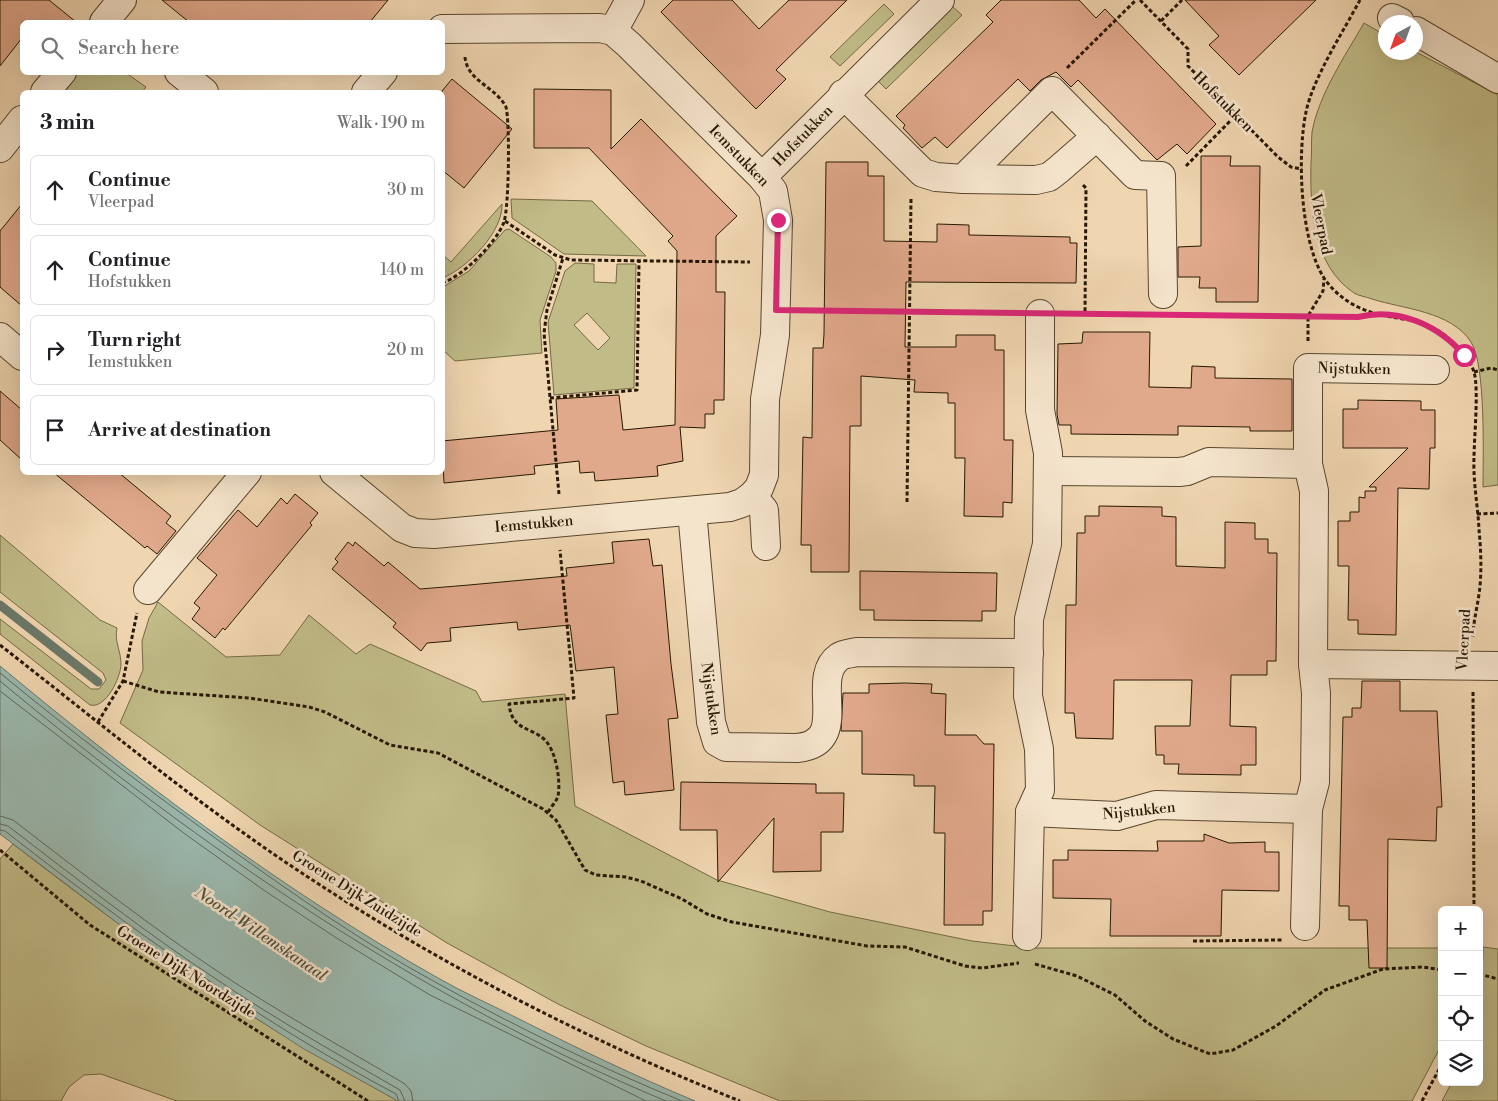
<!DOCTYPE html>
<meta charset="utf-8">
<style>
:root{--surface:#fff;--page:#f2f2f2;--text:#202124;--muted:#757577;--line:#e0e0e0}
body{margin:0;font-family:"Libre Bodoni",serif;background:var(--page);color:var(--text)}
.controls{position:absolute;right:15px;bottom:15px;display:grid;overflow:hidden;border-radius:8px;box-shadow:0 5px 20px #0002}
.controls button{width:45px;height:45px;display:grid;place-items:center;padding:0;border:0;border-bottom:1px solid var(--line);background:var(--surface);color:var(--text);font:25px sans-serif}
.compass{position:absolute;left:1378px;top:15px;width:45px;height:45px;border-radius:50%;background:var(--surface);box-shadow:0 5px 20px #0002;rotate:221deg}
.stop{position:absolute;width:15px;height:15px;margin:-11px;border:4px solid #db2777;border-radius:50%;background:#fff}
.stop.end{background:#db2777;border-color:#fff;box-shadow:0 1px 5px #0008}
.list{margin:0;padding:0;list-style:none}
h2{display:flex;justify-content:space-between;align-items:center;height:65px;margin:0;padding:0 20px;font-size:21px}
h2 small{font-size:16px;font-weight:400;color:var(--muted)}
.list li{display:grid;grid-template-columns:32px 1fr auto;gap:15px;align-items:center;box-sizing:border-box;height:70px;margin:0 10px 10px;padding:0 10px;border:1px solid var(--line);border-radius:8px}
.list b{display:block;font-size:19px;white-space:nowrap}
.list p{margin:0;font-size:16px;white-space:nowrap;color:var(--muted)}
.list em{font-size:16px;font-style:normal;color:var(--muted)}
.icon{flex:none;width:28px;height:28px;fill:none;stroke:currentColor;stroke-width:2;stroke-linecap:round;stroke-linejoin:round}
.map{position:relative;flex:none;width:1498px;height:1101px;overflow:hidden}
.search{position:absolute;background:var(--surface);box-shadow:0 5px 20px #0002;left:20px;top:20px;width:425px;height:55px;display:flex;align-items:center;gap:12px;box-sizing:border-box;padding:0 18px;border-radius:8px;color:var(--muted);font-size:19px}
.panel{position:absolute;background:var(--surface);box-shadow:0 5px 20px #0002;left:20px;top:90px;width:425px;height:385px;border-radius:8px}
.map>svg:first-child{display:block}
</style>
<div class="map">
<svg width="1498" height="1101" viewBox="0 0 1498 1101">
<rect width="100%" height="100%" fill="#efd5b0"/>
<filter id="stains"><feTurbulence type="fractalNoise" baseFrequency=".004" numOctaves="4"/><feColorMatrix values="0 0 0 0 .2 0 0 0 0 .09 0 0 0 0 .02 0 0 0 .5 -.17"/></filter>
<radialGradient id="worn" r=".72"><stop offset=".6" stop-color="#630" stop-opacity="0"/><stop offset="1" stop-color="#630" stop-opacity=".3"/></radialGradient>
<g fill="#c0bb87" stroke="#746a44" fill-rule="evenodd">
<path d="M884,4L894,14L840,66L830,57Z"/>
<path d="M952,6L962,15L886,89L877,80Z"/>
<path d="M1364,23L1385,35L1386,52H1416L1498,95V485L1483,487C1483,456 1486,365 1471,342C1451,311 1403,309 1372,299C1367,297 1359,296 1354,293C1312,265 1310,207 1311,162C1312,153 1311,142 1312,132C1319,94 1345,56 1364,23Z"/>
<path d="M71,73H126L146,87L142,92H55Z"/>
<path d="M511,199L592,201L646,256L564,254L512,218Z"/>
<path d="M502,204C503,232 468,267 443,278V255L451,262Z"/>
<path d="M509,229L551,257L556,263V271L540,320L542,353L455,361L443,350V287L469,271L505,230Z"/>
<path d="M575,263L594,264V282L616,283L617,264H636L634,388L554,395L548,322L565,271ZM587,313L610,338L598,350L574,325Z"/>
<path d="M0,535L100,620L117,628C114,641 121,651 121,664C121,677 106,709 90,705L0,634V619L91,689H99L106,680L103,673L0,592Z"/>
<path d="M158,602L226,657L280,655L309,615L356,654L370,644L476,691L482,702L565,694L575,806L717,880L830,912L972,941L1033,948H1442V1044L1412,1101H780L646,1046L558,1004L447,943L260,825L120,723L143,670L142,641L149,618Z"/>
<path d="M13,844C78,894 144,944 212,990C272,1030 335,1066 398,1101H177L101,1074L84,1075L69,1087L61,1101H0V859Z"/>
<path d="M1483,947L1498,949V1101H1442L1452,1082H1479Z"/>
</g>
<path fill="#9ab8ae" stroke="#6c7869" d="M0,666C137,780 282,890 438,978C464,993 492,1005 519,1019C577,1048 635,1076 695,1101H398L304,1049L212,990L128,931L0,834Z"/>
<g fill="none" stroke-linecap="round" stroke-linejoin="round">
<g stroke="#606858" stroke-width="1">
<path d="M0,673C74,734 151,792 229,848C296,896 365,944 437,983C516,1027 599,1067 682,1101"/>
<path d="M0,681C202,849 422,1000 666,1101"/>
<path d="M0,691L185,834L265,891L338,939L430,995L646,1101"/>
<path d="M0,816L13,820C82,873 151,927 223,975C282,1014 344,1048 405,1084L411,1091L413,1101"/>
<path d="M0,824L8,826C77,879 146,933 219,981C277,1020 339,1055 400,1090L405,1101"/>
<path d="M0,830L5,831C129,928 257,1020 396,1094L399,1101"/>
</g>
<path stroke="#6c7869" stroke-width="9" d="M0,605L98,682"/>
</g>
<g fill="#e1a98c" stroke="#271802">
<path d="M0,0H49L76,22H22V38L0,66Z"/>
<path d="M162,0H388L370,22H189Z"/>
<path d="M673,0H732L759,29L789,0H847L776,70L786,79L756,109L661,12Z"/>
<path d="M1001,0H1079L1096,18L1105,9L1216,124L1187,154L1177,144L1157,160L1078,80L1071,87L1056,72L1041,80L1030,91L1018,79L947,148L935,137L922,148L903,128L905,125L896,116L993,22L986,15Z"/>
<path d="M1185,0H1316L1239,75L1209,45L1219,36Z"/>
<path d="M452,79L512,129L464,188L442,170V91Z"/>
<path d="M534,89L611,90V149L641,119L737,216L716,236V292H725L724,400H714V414H705V428L680,427L683,461L657,466L658,476L595,481L594,472L580,473L579,461L534,466L535,474L444,483L442,441L558,430L556,399L619,395L623,430L675,425L677,251L668,241L673,236L589,148H534Z"/>
<path d="M1201,156H1231L1230,166H1260L1258,302H1216V288H1199L1200,277H1178V247L1201,246Z"/>
<path d="M826,162H868V176H884V241L937,242V224L969,225V235L1070,237V243H1077L1076,283L906,282L905,347H956V335H995V350H1004V440H1013L1012,503L1003,502V517L964,516L965,458H955V403H948V393L914,392L915,380L861,376V426H850L849,572H811V545H801L803,437L812,438L813,348H823L824,334Z"/>
<path d="M22,204V306L0,287V231Z"/>
<path d="M1083,332H1150L1149,387L1191,388L1192,366L1215,367V378L1292,379V431H1250V427L1178,426V435L1071,434V425H1059L1057,414L1058,344L1082,343Z"/>
<path d="M0,391L22,410V460L0,440Z"/>
<path d="M1358,400L1421,401V410H1435V448H1430L1429,489L1398,488L1396,635L1358,634V620H1348L1349,566H1338V521H1350V512H1359V497L1365,498V491H1376V487H1369L1408,448H1343V409H1358Z"/>
<path d="M53,472H118L171,516L166,523L176,531L157,554L147,546L145,548Z"/>
<path d="M295,494L318,513L310,523L312,525L225,630L223,628L215,638L192,619L200,608L194,603L217,575L197,558L238,510L257,527L281,498L287,504Z"/>
<path d="M1099,506L1162,507V516L1176,517V566L1225,568V522L1255,523V539H1268V553H1277L1276,661H1267V675H1231L1230,726L1256,727V765H1241V775L1178,774L1179,764H1164V755H1156L1155,726H1190L1192,680H1114L1113,739L1076,738L1074,713H1065L1066,605H1076L1077,533H1085V516H1099Z"/>
<path d="M649,539L653,566L662,565L671,664L678,718L668,719L674,790L625,795L624,781L613,783L606,715L618,714L614,667L576,671L570,625L518,630L517,622L450,628L451,641L427,643L421,651L393,627L396,623L332,569L338,562L335,559L348,542L353,546L355,542L384,566L388,562L420,589L469,585L567,576L566,568L614,563L612,542Z"/>
<path d="M860,571L997,573L996,611H982V621L874,620V610H860Z"/>
<path d="M1362,681H1400V711H1437L1442,807H1437L1436,841L1388,839L1387,968H1369L1367,920H1349V906H1339L1343,717H1352V708H1361Z"/>
<path d="M905,683L932,684L931,693L946,694L945,735H976L984,744H994L992,911H983V925H944L945,833H934L935,786H914V775L862,774V731H841L843,693H869V684Z"/>
<path d="M681,782L816,784V793H844L843,832H821V871L773,872L774,818L718,882L717,830H680Z"/>
<path d="M1204,834L1229,843L1265,842V852H1279V891L1222,890L1221,936H1110L1111,899L1053,898V860H1068V850L1158,851L1157,841H1204Z"/>
</g>
<g fill="none" stroke-linecap="round" stroke-linejoin="round">
<g stroke="#59472e" stroke-width="30">
<g id="minor">
<path d="M1392,18L1400,22"/>
<path d="M104,22L122,0"/>
<path d="M613,31L630,0"/>
<path d="M1416,31L1498,79"/>
<path d="M179,72L204,92"/>
<path d="M45,92L62,72"/>
<path d="M366,92L383,72"/>
<path d="M843,94L923,173L936,177L963,179L1036,180L1049,177L1058,170L1097,136"/>
<path d="M0,148L22,120"/>
<path d="M762,177L940,0"/>
<path d="M963,179L1052,91L1135,175L1161,176L1163,294"/>
<path d="M0,337L22,356"/>
<path d="M1049,471L1179,472L1187,471L1209,462L1308,464"/>
<path d="M334,472L402,528L415,533L434,534L730,507L742,503L752,496L759,488L764,475L765,399L775,335L778,220L773,191L762,177L629,45L613,31L600,28L442,29"/>
<path d="M752,496L764,510L766,546"/>
<path d="M692,511L711,722L717,742L726,747L797,748C853,743 808,679 839,657C843,654 852,653 857,652L1029,653"/>
<path d="M148,590L247,472"/>
<path d="M1313,664L1498,666"/>
<path d="M1030,812L1117,816L1156,805L1308,809"/>
<path d="M1305,926L1308,809L1315,782L1316,693L1313,664L1314,491L1308,464V368L1435,370"/>
<path d="M1027,936L1030,812L1040,790L1039,749L1028,696L1029,619L1047,544L1048,453L1040,410V314"/>
</g>
</g>
<g stroke="#271802" stroke-width="3" stroke-dasharray="4 2.5" stroke-linecap="butt">
<path d="M1140,0L1188,49V66L1278,157L1291,167L1302,169"/>
<path d="M1360,0C1343,32 1313,78 1306,112C1297,155 1300,240 1324,278C1332,290 1345,301 1358,307C1395,325 1426,311 1457,347C1464,354 1471,362 1474,372C1479,388 1474,439 1474,458C1473,483 1478,506 1479,530C1481,550 1482,574 1479,594C1477,609 1473,623 1473,638"/>
<path d="M1161,21L1182,0"/>
<path d="M1067,68L1136,0"/>
<path d="M1186,166L1236,115"/>
<path d="M1083,185L1086,188L1085,314"/>
<path d="M505,221L555,255L571,260L750,262"/>
<path d="M442,283C462,277 497,242 504,222C509,207 510,123 506,107C496,87 467,81 465,57"/>
<path d="M802,310L1013,313"/>
<path d="M1067,314H1143"/>
<path d="M1182,314L1358,317L1372,313"/>
<path d="M1308,341V316L1323,291L1324,279"/>
<path d="M1474,372L1491,368L1498,370"/>
<path d="M550,398L637,390L639,261"/>
<path d="M559,494L544,333L547,310L563,258"/>
<path d="M907,502L911,199"/>
<path d="M1477,514L1498,513"/>
<path d="M0,645C91,716 180,790 275,855C420,954 577,1036 740,1101"/>
<path d="M123,681L159,692L249,698L309,707L325,712L390,745L438,753L543,809L556,820L585,870L596,875L626,877L641,881L682,899L707,914L732,922L867,946L905,947L965,966L982,968L1019,963"/>
<path d="M1473,692L1474,910"/>
<path d="M98,722L123,681L137,613"/>
<path d="M548,812C551,807 556,802 558,796C561,781 556,751 545,740C530,726 512,731 509,704L574,698L560,550"/>
<path d="M0,850L90,925L368,1101"/>
<path d="M1193,941L1282,940"/>
<path d="M1035,964L1077,976L1115,995L1145,1021L1173,1039L1210,1054L1233,1050L1276,1026L1325,990L1383,969L1423,967L1442,970"/>
<path d="M1479,974L1498,979"/>
<path d="M1422,1101L1442,1064"/>
</g>
<use href="#minor" stroke="#f5e4cc" stroke-width="28"/>
</g>
<g fill="none" stroke-linecap="round" stroke-linejoin="round">
<path stroke="#db2777" stroke-width="6" d="M778,220L776,310L1358,317C1398,307 1438,325 1464,355"/>
</g>
<g text-anchor="middle" dominant-baseline="central" stroke-width="5" stroke-linejoin="round" paint-order="stroke">
<g font-size="15" fill="#271802" stroke="#f5e4cc">
<text transform="translate(1223 102) rotate(45)">Hofstukken</text>
<text transform="translate(803 136) rotate(-46)">Hofstukken</text>
<text transform="translate(739 156) rotate(46)">Iemstukken</text>
<text transform="translate(1321 224) rotate(79)">Vleerpad</text>
<text transform="translate(1354 369) rotate(1)">Nijstukken</text>
<text transform="translate(534 524) rotate(-5)">Iemstukken</text>
<text transform="translate(1464 640) rotate(-87)">Vleerpad</text>
<text transform="translate(711 699) rotate(82)">Nijstukken</text>
<text transform="translate(1139 811) rotate(-6)">Nijstukken</text>
<text transform="translate(357 894) rotate(32)">Groene Dijk Zuidzijde</text>
<text transform="translate(186 972) rotate(32)">Groene Dijk Noordzijde</text>
</g>
<g font-size="16" font-style="italic" fill="#4f503e" stroke="#f5e4cc">
<text transform="translate(261 934) rotate(34)">Noord-Willemskanaal</text>
</g>
</g>
<rect width="100%" height="100%" filter="url(#stains)"/>
<rect width="100%" height="100%" fill="url(#worn)"/>
</svg>
<div class="controls">
<button>+</button>
<button>−</button>
<button><svg class="icon" aria-label="locate" viewBox="0 0 24 24"><circle cx="12" cy="12" r="6"/><path d="M12 2v4M12 18v4M2 12h4M18 12h4"/></svg></button>
<button><svg class="icon" aria-label="layers" viewBox="0 0 24 24"><path d="M12 4l9 5-9 5-9-5zM3 14l9 5 9-5"/></svg></button>
</div>
<svg class="compass" viewBox="-18 -18 36 36"><path d="M0-13l5 13h-10z" fill="#e53935"/><path d="M0 13l5-13h-10z" fill="#757577"/></svg>
<div class="stop" style="left:1464px;top:355px"></div>
<div class="stop end" style="left:778px;top:220px"></div>
<div class="search"><svg class="icon" aria-label="search" viewBox="0 0 24 24"><circle cx="10" cy="10" r="6"/><path d="M15 15l6 6"/></svg>Search here</div>
<section class="panel">
<h2>3 min<small>Walk · 190 m</small></h2>
<ul class="list">
<li><svg class="icon" aria-label="ahead" viewBox="0 0 24 24"><path d="M12 20V5M6 11l6-6 6 6"/></svg><div><b>Continue</b><p>Vleerpad</p></div><em>30 m</em></li>
<li><svg class="icon" aria-label="ahead" viewBox="0 0 24 24"><path d="M12 20V5M6 11l6-6 6 6"/></svg><div><b>Continue</b><p>Hofstukken</p></div><em>140 m</em></li>
<li><svg class="icon" aria-label="right" viewBox="0 0 24 24"><path d="M7 20v-9h11M14 6l5 5-5 5"/></svg><div><b>Turn right</b><p>Iemstukken</p></div><em>20 m</em></li>
<li><svg class="icon" aria-label="arrive" viewBox="0 0 24 24"><path d="M6 21V4h12l-3 4 3 4H6"/></svg><div><b>Arrive at destination</b></div></li>
</ul>
</section>
</div>
